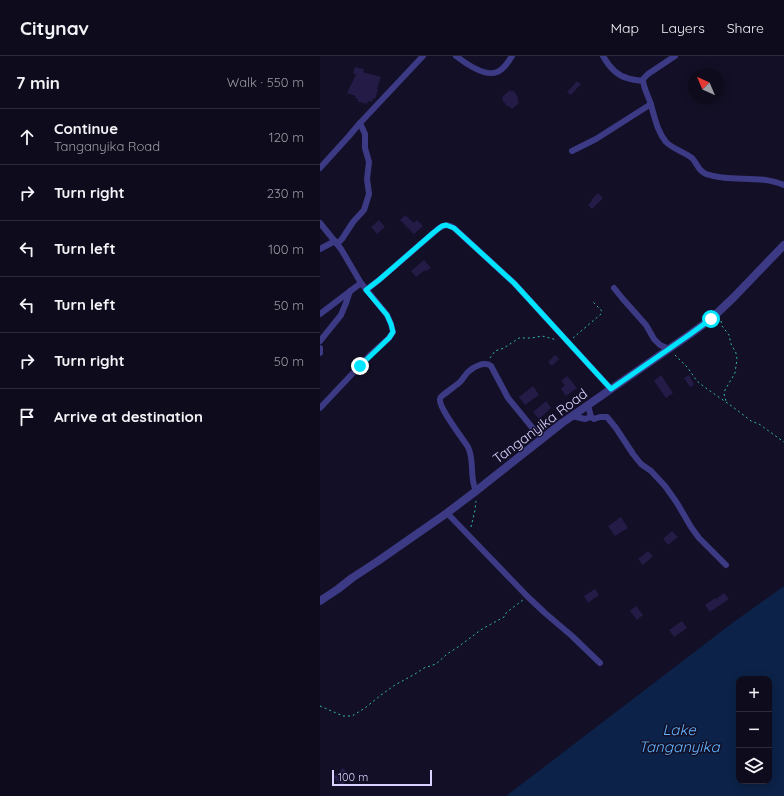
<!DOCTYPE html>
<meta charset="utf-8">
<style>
:root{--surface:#0e0b1c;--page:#171425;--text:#f1f3f6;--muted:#9b9ba3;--line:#2e2b3b}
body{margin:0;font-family:Quicksand,sans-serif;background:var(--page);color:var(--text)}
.controls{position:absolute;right:12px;bottom:12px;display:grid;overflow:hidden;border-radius:8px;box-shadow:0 2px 10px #0003}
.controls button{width:36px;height:36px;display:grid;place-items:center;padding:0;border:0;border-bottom:1px solid var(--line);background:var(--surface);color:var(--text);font:20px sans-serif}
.compass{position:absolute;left:368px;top:12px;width:36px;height:36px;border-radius:50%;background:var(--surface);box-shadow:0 2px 10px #0003;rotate:316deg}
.scale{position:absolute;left:12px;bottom:10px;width:100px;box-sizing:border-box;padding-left:4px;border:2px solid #d9d4ff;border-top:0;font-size:11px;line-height:14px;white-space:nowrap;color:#d9d4ff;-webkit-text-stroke:3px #130f26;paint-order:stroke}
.stop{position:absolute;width:12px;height:12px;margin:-9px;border:3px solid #00e5ff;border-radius:50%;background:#fff}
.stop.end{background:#00e5ff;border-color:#fff;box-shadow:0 1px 4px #0008}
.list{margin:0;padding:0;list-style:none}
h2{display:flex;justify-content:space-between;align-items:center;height:52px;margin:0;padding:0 16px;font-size:17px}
h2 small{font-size:13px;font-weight:400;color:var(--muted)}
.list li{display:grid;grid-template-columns:26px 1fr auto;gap:12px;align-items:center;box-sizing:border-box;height:56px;padding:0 16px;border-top:1px solid var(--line)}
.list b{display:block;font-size:15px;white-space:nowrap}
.list p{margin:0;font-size:13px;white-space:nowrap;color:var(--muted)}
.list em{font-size:13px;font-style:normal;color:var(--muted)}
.icon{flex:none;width:22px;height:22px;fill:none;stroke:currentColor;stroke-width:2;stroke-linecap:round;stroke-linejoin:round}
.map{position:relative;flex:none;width:464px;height:740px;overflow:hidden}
header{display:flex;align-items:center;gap:24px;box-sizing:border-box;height:56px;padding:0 20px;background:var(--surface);border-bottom:1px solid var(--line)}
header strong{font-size:19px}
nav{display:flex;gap:22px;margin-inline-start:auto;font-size:14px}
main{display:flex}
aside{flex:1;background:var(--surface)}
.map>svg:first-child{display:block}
</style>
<header>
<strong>Citynav</strong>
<nav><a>Map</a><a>Layers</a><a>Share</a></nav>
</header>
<main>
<aside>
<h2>7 min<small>Walk · 550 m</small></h2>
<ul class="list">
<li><svg class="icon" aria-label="ahead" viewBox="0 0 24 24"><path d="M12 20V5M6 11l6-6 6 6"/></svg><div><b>Continue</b><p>Tanganyika Road</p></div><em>120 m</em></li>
<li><svg class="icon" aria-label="right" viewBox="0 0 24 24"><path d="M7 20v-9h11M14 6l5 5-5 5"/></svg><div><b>Turn right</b></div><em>230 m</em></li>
<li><svg class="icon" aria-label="left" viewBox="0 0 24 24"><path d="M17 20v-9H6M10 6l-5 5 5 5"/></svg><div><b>Turn left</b></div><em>100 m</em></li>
<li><svg class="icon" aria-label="left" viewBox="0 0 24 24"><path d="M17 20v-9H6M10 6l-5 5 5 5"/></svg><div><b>Turn left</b></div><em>50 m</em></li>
<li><svg class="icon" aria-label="right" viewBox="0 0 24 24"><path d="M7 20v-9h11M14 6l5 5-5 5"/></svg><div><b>Turn right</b></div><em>50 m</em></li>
<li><svg class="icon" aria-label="arrive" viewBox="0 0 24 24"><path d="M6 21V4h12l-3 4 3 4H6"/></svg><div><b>Arrive at destination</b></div></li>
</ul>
</aside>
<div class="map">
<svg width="464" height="740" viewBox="0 0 464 740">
<rect width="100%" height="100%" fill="#130f26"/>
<path fill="#0c2248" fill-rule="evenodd" d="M464,530V740H186L415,565ZM419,623H449V725H419Z"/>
<g fill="#241b47">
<path d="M35,11L44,13L43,16L61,21L57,33L58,34L55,43L53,42L52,46L48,45L47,48L37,45L38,43L35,42L36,40L27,37L36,18H33Z"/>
<path d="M257,25L261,28L251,39L247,36Z"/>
<path d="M190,34L192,36L193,34L198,41L197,42L199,45L197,46L199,47L192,53L189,50L188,51L182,44L183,42L182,41Z"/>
<path d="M278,137L283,142L272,153L268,149L272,145L271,144Z"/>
<path d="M85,159L94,167L97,164L103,170L94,178L80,164Z"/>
<path d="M59,164L65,171L57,178L51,171Z"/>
<path d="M104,204L111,212L106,215L105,214L96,221L91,215Z"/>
<path d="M235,299L239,303L232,310L228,306Z"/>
<path d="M341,319L353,337L346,342L334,325Z"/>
<path d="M369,319L374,329L370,331L364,322Z"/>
<path d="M247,320L257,332L246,340L241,333L245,329L241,325Z"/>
<path d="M213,330L219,339L205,349L199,341Z"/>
<path d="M226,345L231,352L219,363L213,356Z"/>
<path d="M301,461L308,472L295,480L288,470Z"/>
<path d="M352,475L358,481L348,489L343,483Z"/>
<path d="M328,495L333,500L323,509L318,503Z"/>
<path d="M275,533L279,539L268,547L264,540Z"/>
<path d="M404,537L409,543L390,556L385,549L395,542L396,543Z"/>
<path d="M316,550L323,559L317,564L310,555Z"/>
<path d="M362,565L367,572L354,581L349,574Z"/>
<path d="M23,712L31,721L21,730L13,721Z"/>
</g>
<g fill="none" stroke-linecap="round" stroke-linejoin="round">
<g stroke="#2fb8b0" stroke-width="1" stroke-dasharray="2 3" stroke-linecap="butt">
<path d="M401,265L402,270L409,279L411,288L416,297L417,303L415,317L405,334L404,338L406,345"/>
<path d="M253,282L281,258L282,256L281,254L273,246"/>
<path d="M355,299L367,311L377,325L383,330L413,351L426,361L431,365L439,368L464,386"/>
<path d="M170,302L175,295L184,292L199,282H212L222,280L237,284"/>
<path d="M151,471L155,454L156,445"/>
<path d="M0,650L23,660H32L45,652L61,639L75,629L95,618L104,612L116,608L127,598L138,591L162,573L184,561L186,557L191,553L203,544"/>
</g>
<g stroke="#3d3a85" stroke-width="6">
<path d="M136,0C145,7 165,21 177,16C183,14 189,5 192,0"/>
<path d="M283,0C288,9 296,19 307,22C312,24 318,24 323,25"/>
<path d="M355,0L328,18L323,23C323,32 329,41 331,49C335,62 337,75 346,86C353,93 364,96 372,102C377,107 378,115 386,118C411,127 439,118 464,129"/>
<path d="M252,95L276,83L331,48"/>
<path d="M0,112L29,80L40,67L103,0"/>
<path d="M0,167L21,193L41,227L67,259L71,268L73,276L69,282L49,300L0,352"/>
<path d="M17,188L22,183L33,166L44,154L49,138L47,123L49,106L45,92V78L40,67"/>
<path d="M0,193L15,185"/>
<path d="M294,232L302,242L326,269L334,283L340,289L349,293"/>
<path d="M46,234L59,224L119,172C125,169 128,168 134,172L194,227L291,333"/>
<path d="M0,258L41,227"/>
<path d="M0,285L21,259L26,247L30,235"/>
<path d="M0,292V297"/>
<path d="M268,349L271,361L274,363L280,361H287L296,372L313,398L321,408L331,415L345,430L357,447L371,471L379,482L406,509"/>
<path d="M252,360L265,363L271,361"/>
<path d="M156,435C149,421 155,405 148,391C143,383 118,351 120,343C120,341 121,341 122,340C128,335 134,331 140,326C143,323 145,319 148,316C153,311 164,305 171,310L188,342L215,375L224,382"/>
<path d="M127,457L208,541L225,557L252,580L280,607"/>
</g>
<path stroke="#3d3a85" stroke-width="8" d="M0,545L18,533L32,522L58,505L127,457L156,435L242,367L369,279L391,263L414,241L464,189"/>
</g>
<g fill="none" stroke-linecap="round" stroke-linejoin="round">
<path stroke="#00e5ff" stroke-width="5" d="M40,310L69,282L73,276L71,268L67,259L46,234L59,224L113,177L122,170L126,169L134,172L194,227L291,333L369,279L391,263"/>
</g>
<g text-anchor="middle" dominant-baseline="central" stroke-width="3" stroke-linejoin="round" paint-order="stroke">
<g font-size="14" fill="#d9d4ff" stroke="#130f26">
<text transform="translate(220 370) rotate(-37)">Tanganyika Road</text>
</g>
<g font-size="15" font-style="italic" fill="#62b6ff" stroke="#130f26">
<text x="359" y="673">Lake<tspan x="359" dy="17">Tanganyika</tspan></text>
</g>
</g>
</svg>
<div class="controls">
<button>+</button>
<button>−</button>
<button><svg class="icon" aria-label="layers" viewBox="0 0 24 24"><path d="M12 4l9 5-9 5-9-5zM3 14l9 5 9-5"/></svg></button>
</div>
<svg class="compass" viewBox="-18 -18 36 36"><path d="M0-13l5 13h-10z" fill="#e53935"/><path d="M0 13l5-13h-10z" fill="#9b9ba3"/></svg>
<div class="scale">100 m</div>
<div class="stop" style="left:391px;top:263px"></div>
<div class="stop end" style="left:40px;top:310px"></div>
</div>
</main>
